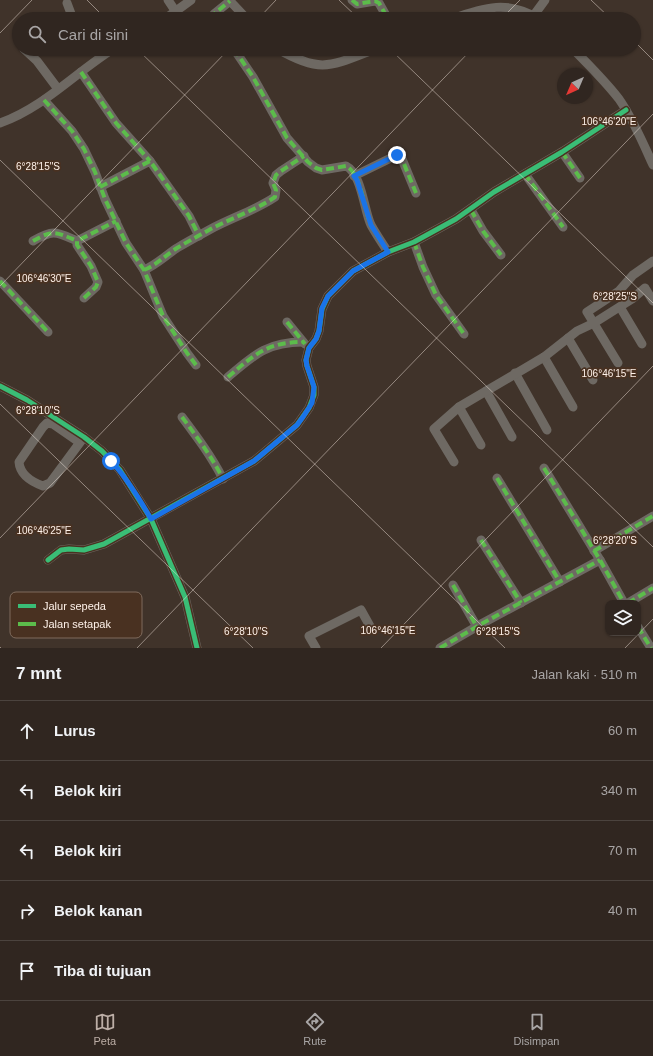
<!DOCTYPE html>
<html lang="id">
<meta charset="utf-8">
<style>
:root{--surface:#302620;--page:#382e29;--text:#f1f3f6;--muted:#a8a5a5;--line:#4b433e;--accent:#bcaea6}
body{margin:0;font-family:Arial,sans-serif;background:var(--page);color:var(--text)}
.controls{position:absolute;right:12px;bottom:12px;display:grid;overflow:hidden;border-radius:8px;box-shadow:0 1px 3px #0004}
.controls button{width:36px;height:36px;display:grid;place-items:center;padding:0;border:0;border-bottom:1px solid var(--line);background:var(--surface);color:var(--text);font:20px sans-serif}
.compass{position:absolute;left:557px;top:68px;width:36px;height:36px;border-radius:50%;background:var(--surface);box-shadow:0 1px 3px #0004;rotate:224deg}
.stop{position:absolute;width:12px;height:12px;margin:-9px;border:3px solid #1a73e8;border-radius:50%;background:#fff}
.stop.end{background:#1a73e8;border-color:#fff;box-shadow:0 1px 4px #0008}
.list{margin:0;padding:0;list-style:none}
h2{display:flex;justify-content:space-between;align-items:center;height:52px;margin:0;padding:0 16px;font-size:17px}
h2 small{font-size:13px;font-weight:400;color:var(--muted)}
.list li{display:grid;grid-template-columns:26px 1fr auto;gap:12px;align-items:center;box-sizing:border-box;height:60px;padding:0 16px;border-top:1px solid var(--line)}
.list b{display:block;font-size:15px;white-space:nowrap}
.list em{font-size:13px;font-style:normal;color:var(--muted)}
.icon{flex:none;width:22px;height:22px;fill:none;stroke:currentColor;stroke-width:2;stroke-linecap:round;stroke-linejoin:round}
.map{position:relative;flex:none;width:653px;height:648px;overflow:hidden}
.search{position:absolute;background:var(--surface);box-shadow:0 1px 3px #0004;left:12px;right:12px;top:12px;height:44px;display:flex;align-items:center;gap:10px;box-sizing:border-box;padding:0 14px;border-radius:22px;color:var(--muted);font-size:15px}
.sheet{height:352px;background:var(--surface)}
nav{display:flex;justify-content:space-around;align-items:center;box-sizing:border-box;height:56px;border-top:1px solid var(--line);background:var(--surface);font-size:11px;color:var(--muted)}
nav a{display:grid;justify-items:center;gap:2px}
nav .on{color:var(--accent)}
.map>svg:first-child{display:block}
</style>
<div class="map">
<svg width="653" height="648" viewBox="0 0 653 648">
<rect width="100%" height="100%" fill="#40332a"/>
<g fill="none" stroke-linecap="round" stroke-linejoin="round">
<g stroke="#6e6963" stroke-width="9">
<path d="M168,0L176,12"/>
<path d="M229,0L247,19"/>
<path d="M352,0L357,4L375,1L379,3L388,19"/>
<path d="M67,3L73,19"/>
<path d="M534,15L545,0"/>
<path d="M165,19L191,0"/>
<path d="M211,19L214,14L230,1"/>
<path d="M452,19C484,7 509,0 539,19"/>
<path d="M18,32L19,33"/>
<path d="M24,49L37,61L58,89"/>
<path d="M234,49L253,77L287,138L308,162L316,168L322,170L346,166C362,174 364,211 371,225C376,234 382,243 388,252"/>
<path d="M278,49C321,74 331,66 375,49"/>
<path d="M573,49C589,65 605,81 619,99C633,119 643,143 653,165"/>
<path d="M81,72L116,123L150,161"/>
<path d="M44,100L72,131L84,149L95,172L105,199L126,243L144,270L163,316L187,353L196,365"/>
<path d="M0,123C43,108 75,73 113,49"/>
<path d="M562,152L580,178"/>
<path d="M525,174L563,227"/>
<path d="M354,176L397,155L400,156L402,159L416,193"/>
<path d="M100,187L150,161L189,216L199,236"/>
<path d="M471,210L483,231L501,255"/>
<path d="M33,241C54,229 56,232 77,241"/>
<path d="M414,242L423,267L436,295L464,334"/>
<path d="M144,270C156,265 165,256 177,248C187,242 198,236 209,230C231,218 254,211 275,197L276,190L273,183L276,175L281,171L304,156"/>
<path d="M0,281L48,332"/>
<path d="M84,298L96,287L98,282L91,266L77,245V241L116,221"/>
<path d="M620,307L642,344"/>
<path d="M287,322L305,344"/>
<path d="M568,338L593,380"/>
<path d="M544,357L573,407"/>
<path d="M618,363L587,312L619,291L633,275L653,261"/>
<path d="M515,373L547,430"/>
<path d="M228,377C254,355 267,342 303,342"/>
<path d="M0,386L27,400L84,437L102,451L120,470L151,519L185,597L197,648"/>
<path d="M486,391L512,437"/>
<path d="M459,407L481,445"/>
<path d="M182,417C197,437 212,457 223,479"/>
<path d="M79,442L53,424L47,423L43,427L19,462C20,475 32,482 43,486L50,483L84,437"/>
<path d="M454,462L434,429L459,407L544,357L577,331L594,323L632,299L645,288L653,301"/>
<path d="M544,468L600,560L624,603"/>
<path d="M497,478L560,582"/>
<path d="M481,540L521,603"/>
<path d="M594,551L653,516"/>
<path d="M48,560L61,550L69,549L84,550L104,544L254,461L297,425L309,408L314,395V387L307,366L306,360L309,348L316,339L319,331L322,309L328,296L353,271L388,252L414,242L456,219L494,192L562,152L626,110"/>
<path d="M453,585L477,627"/>
<path d="M628,603L653,588"/>
<path d="M638,627L651,648"/>
<path d="M316,648L309,636L361,610L371,628"/>
<path d="M440,648L483,623L600,560"/>
</g>
<g stroke="#5cbc4b" stroke-width="4" stroke-dasharray="8 4" stroke-linecap="butt">
<path d="M352,0L357,4L375,1L379,3L388,19"/>
<path d="M211,19L214,14L230,1"/>
<path d="M234,49L253,77L287,138L308,162L316,168L322,170L346,166C362,174 364,211 371,225C376,234 382,243 388,252"/>
<path d="M81,72L116,123L150,161"/>
<path d="M44,100L72,131L84,149L95,172L105,199L126,243L144,270L163,316L187,353L196,365"/>
<path d="M562,152L580,178"/>
<path d="M525,174L563,227"/>
<path d="M354,176L397,155L400,156L402,159L416,193"/>
<path d="M100,187L150,161L189,216L199,236"/>
<path d="M471,210L483,231L501,255"/>
<path d="M33,241C54,229 56,232 77,241"/>
<path d="M414,242L423,267L436,295L464,334"/>
<path d="M144,270C156,265 165,256 177,248C187,242 198,236 209,230C231,218 254,211 275,197L276,190L273,183L276,175L281,171L304,156"/>
<path d="M0,281L48,332"/>
<path d="M84,298L96,287L98,282L91,266L77,245V241L116,221"/>
<path d="M287,322L305,344"/>
<path d="M228,377C254,355 267,342 303,342"/>
<path d="M182,417C197,437 212,457 223,479"/>
<path d="M544,468L600,560L624,603"/>
<path d="M497,478L560,582"/>
<path d="M481,540L521,603"/>
<path d="M594,551L653,516"/>
<path d="M453,585L477,627"/>
<path d="M628,603L653,588"/>
<path d="M638,627L651,648"/>
<path d="M440,648L483,623L600,560"/>
</g>
<g stroke="#493121" stroke-width="8">
<g id="cycleway">
<path d="M0,386L27,400L84,437L102,451L120,470L151,519L185,597L197,648"/>
<path d="M48,560L61,550L69,549L84,550L104,544L254,461L297,425L309,408L314,395V387L307,366L306,360L309,348L316,339L319,331L322,309L328,296L353,271L388,252L414,242L456,219L494,192L562,152L626,110"/>
</g>
</g>
<use href="#cycleway" stroke="#3abd76" stroke-width="5"/>
</g>
<g fill="none" stroke-linecap="round" stroke-linejoin="round">
<path stroke="#1a73e8" stroke-width="5" d="M111,461C127,478 139,498 151,519L254,461L297,425L303,417L312,403L314,387L307,366L306,360L309,348L316,339L319,331L322,308L328,296L353,271L388,252L371,225L357,180L354,176L397,155"/>
</g>
<path fill="none" stroke="#fef1e9" stroke-width="1" stroke-opacity="0.45" d="M87,0L106,19M339,0L359,19M591,0L611,19M258,19L276,0M501,19L520,0M0,33L32,0M634,41L653,60M137,49L653,547M390,49L653,303M0,160L505,648M0,286L229,49M0,404L253,648M0,538L472,49M0,647L1,648M137,648L653,114M381,648L653,366M625,648L653,619"/>
<rect x="10" y="592" width="132" height="46" rx="6" fill="#493121" stroke="#7f6b5d" stroke-width="1"/>
<rect x="18" y="604" width="18" height="4" fill="#3abd76"/>
<rect x="18" y="622" width="18" height="4" fill="#5cbc4b"/>
<g font-size="11" fill="#fef1e9">
<text x="43" y="610">Jalur sepeda</text>
<text x="43" y="628">Jalan setapak</text>
</g>
<g font-size="10" text-anchor="middle" fill="#fef1e9" stroke="#493121" stroke-width="3.5" stroke-linejoin="round" paint-order="stroke">
<text x="609" y="125">106°46'20"E</text>
<text x="38" y="170">6°28'15"S</text>
<text x="44" y="282">106°46'30"E</text>
<text x="615" y="300">6°28'25"S</text>
<text x="609" y="377">106°46'15"E</text>
<text x="38" y="414">6°28'10"S</text>
<text x="44" y="534">106°46'25"E</text>
<text x="615" y="544">6°28'20"S</text>
<text x="388" y="634">106°46'15"E</text>
<text x="246" y="635">6°28'10"S</text>
<text x="498" y="635">6°28'15"S</text>
</g>
</svg>
<div class="controls">
<button><svg class="icon" aria-label="layers" viewBox="0 0 24 24"><path d="M12 4l9 5-9 5-9-5zM3 14l9 5 9-5"/></svg></button>
</div>
<svg class="compass" viewBox="-18 -18 36 36"><path d="M0-13l5 13h-10z" fill="#e53935"/><path d="M0 13l5-13h-10z" fill="#a8a5a5"/></svg>
<div class="stop" style="left:111px;top:461px"></div>
<div class="stop end" style="left:397px;top:155px"></div>
<div class="search"><svg class="icon" aria-label="search" viewBox="0 0 24 24"><circle cx="10" cy="10" r="6"/><path d="M15 15l6 6"/></svg>Cari di sini</div>
</div>
<section class="sheet">
<h2>7 mnt<small>Jalan kaki · 510 m</small></h2>
<ul class="list">
<li><svg class="icon" aria-label="ahead" viewBox="0 0 24 24"><path d="M12 20V5M6 11l6-6 6 6"/></svg><div><b>Lurus</b></div><em>60 m</em></li>
<li><svg class="icon" aria-label="left" viewBox="0 0 24 24"><path d="M17 20v-9H6M10 6l-5 5 5 5"/></svg><div><b>Belok kiri</b></div><em>340 m</em></li>
<li><svg class="icon" aria-label="left" viewBox="0 0 24 24"><path d="M17 20v-9H6M10 6l-5 5 5 5"/></svg><div><b>Belok kiri</b></div><em>70 m</em></li>
<li><svg class="icon" aria-label="right" viewBox="0 0 24 24"><path d="M7 20v-9h11M14 6l5 5-5 5"/></svg><div><b>Belok kanan</b></div><em>40 m</em></li>
<li><svg class="icon" aria-label="arrive" viewBox="0 0 24 24"><path d="M6 21V4h12l-3 4 3 4H6"/></svg><div><b>Tiba di tujuan</b></div></li>
</ul>
</section>
<nav>
<a class="on"><svg class="icon" aria-label="map" viewBox="0 0 24 24"><path d="M3 6l6-2 6 2 6-2v14l-6 2-6-2-6 2zM9 4v14M15 6v14"/></svg>Peta</a>
<a><svg class="icon" aria-label="directions" viewBox="0 0 24 24"><path d="M12 3l9 9-9 9-9-9zM9 14v-3h6M13 9l2 2-2 2"/></svg>Rute</a>
<a><svg class="icon" aria-label="saved" viewBox="0 0 24 24"><path d="M7 4h10v16l-5-4-5 4z"/></svg>Disimpan</a>
</nav>
